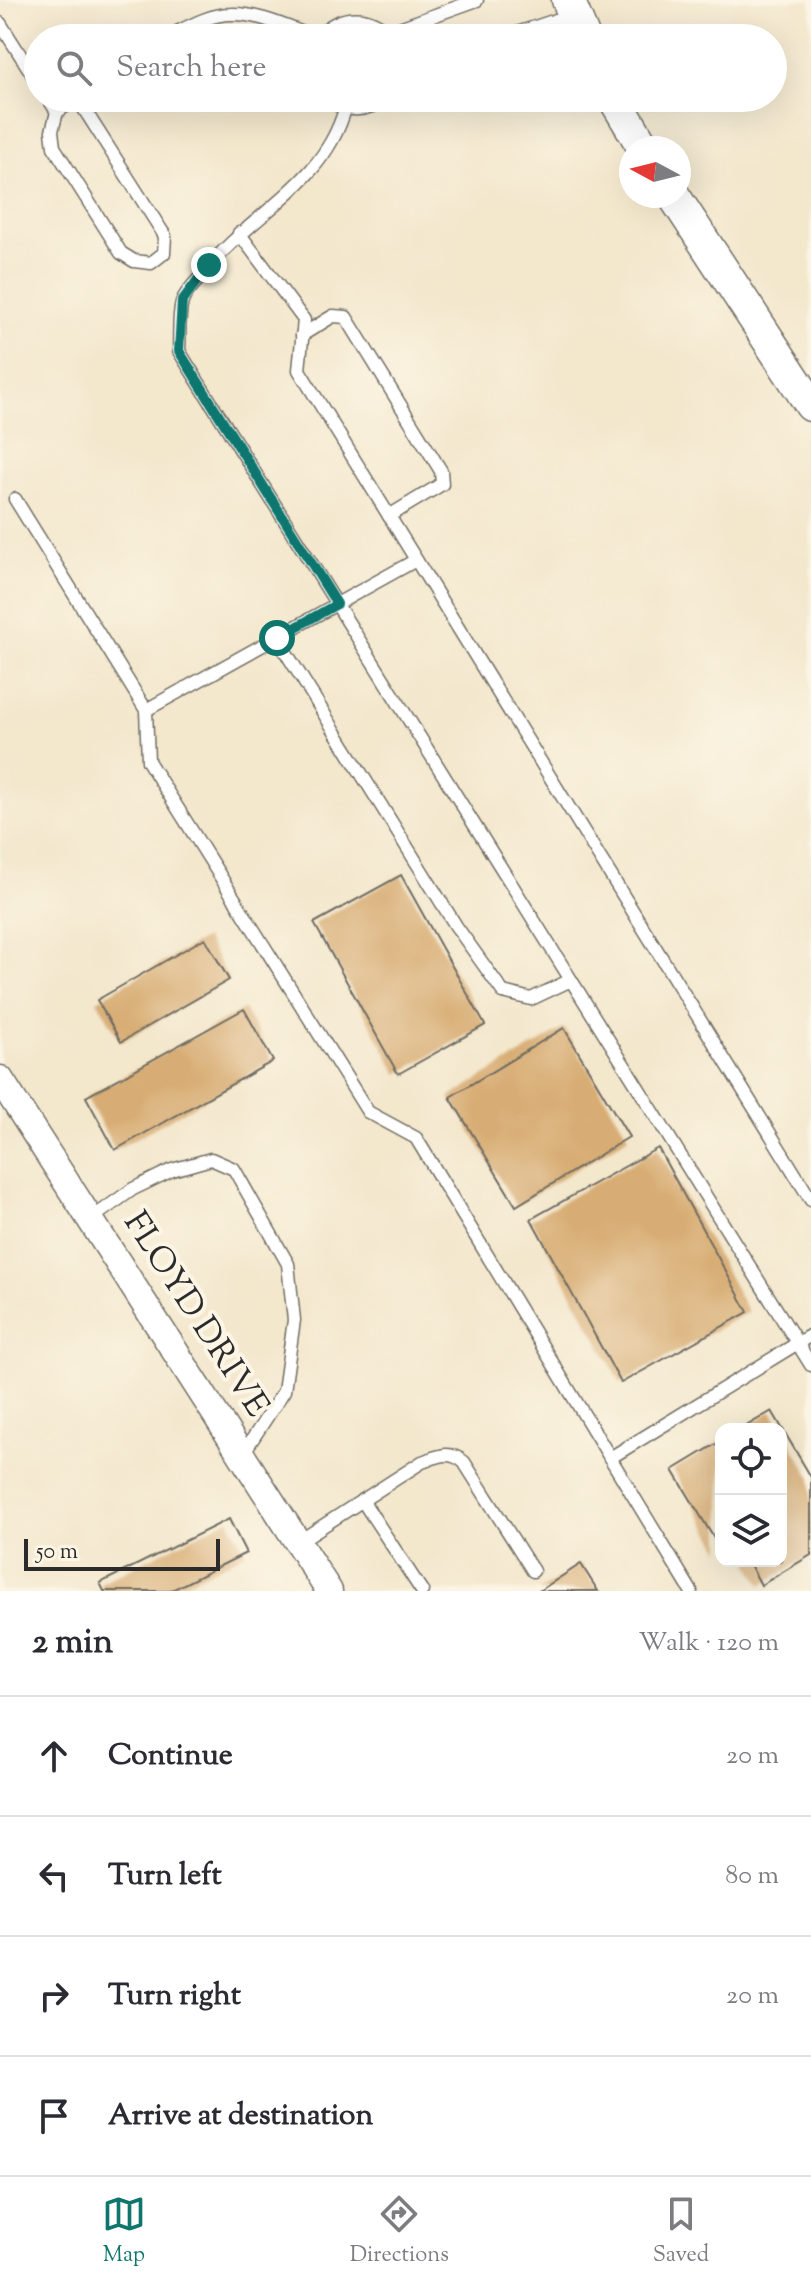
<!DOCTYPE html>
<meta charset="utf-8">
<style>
:root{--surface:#fff;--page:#f2f2f3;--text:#2b2b33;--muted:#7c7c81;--line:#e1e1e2;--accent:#0f766e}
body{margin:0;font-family:"Sorts Mill Goudy",serif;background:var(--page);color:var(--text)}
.controls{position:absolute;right:24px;bottom:24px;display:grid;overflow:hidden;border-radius:16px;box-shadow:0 8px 32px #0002}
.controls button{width:72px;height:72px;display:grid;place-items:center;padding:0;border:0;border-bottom:2px solid var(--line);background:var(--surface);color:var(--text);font:40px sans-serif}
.compass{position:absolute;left:619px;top:136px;width:72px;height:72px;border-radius:50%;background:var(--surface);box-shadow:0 8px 32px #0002;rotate:277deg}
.scale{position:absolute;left:24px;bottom:20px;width:196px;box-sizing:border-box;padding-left:8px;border:4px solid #2b2b2b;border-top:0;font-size:22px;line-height:28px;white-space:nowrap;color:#2b2b2b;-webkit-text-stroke:6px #fcf5e5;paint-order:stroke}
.stop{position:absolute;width:24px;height:24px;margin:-18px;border:6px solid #0f766e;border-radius:50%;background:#fff}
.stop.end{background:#0f766e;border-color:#fff;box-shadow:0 2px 8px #0008}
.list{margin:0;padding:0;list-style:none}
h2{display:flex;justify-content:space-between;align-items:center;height:104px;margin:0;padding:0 32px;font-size:34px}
h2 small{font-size:26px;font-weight:400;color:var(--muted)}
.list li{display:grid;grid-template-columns:52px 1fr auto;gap:24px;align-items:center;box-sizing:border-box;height:120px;padding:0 32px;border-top:2px solid var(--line)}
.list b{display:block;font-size:30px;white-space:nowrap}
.list em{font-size:26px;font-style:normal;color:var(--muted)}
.icon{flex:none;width:44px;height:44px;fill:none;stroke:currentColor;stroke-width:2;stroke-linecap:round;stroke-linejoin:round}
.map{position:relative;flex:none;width:811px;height:1591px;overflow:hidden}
.search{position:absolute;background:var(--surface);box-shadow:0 8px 32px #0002;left:24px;right:24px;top:24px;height:88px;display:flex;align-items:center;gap:20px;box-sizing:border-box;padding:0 28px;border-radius:44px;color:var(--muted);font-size:30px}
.sheet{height:584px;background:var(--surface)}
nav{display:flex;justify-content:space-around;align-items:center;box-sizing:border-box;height:112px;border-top:2px solid var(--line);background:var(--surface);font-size:22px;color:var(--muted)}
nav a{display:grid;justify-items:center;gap:4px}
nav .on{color:var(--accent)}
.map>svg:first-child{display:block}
</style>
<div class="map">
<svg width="811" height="1591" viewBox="0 0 811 1591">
<rect width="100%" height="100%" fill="#fcf5e5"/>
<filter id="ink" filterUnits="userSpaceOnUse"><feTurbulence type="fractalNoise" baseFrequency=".0125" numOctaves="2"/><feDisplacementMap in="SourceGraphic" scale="16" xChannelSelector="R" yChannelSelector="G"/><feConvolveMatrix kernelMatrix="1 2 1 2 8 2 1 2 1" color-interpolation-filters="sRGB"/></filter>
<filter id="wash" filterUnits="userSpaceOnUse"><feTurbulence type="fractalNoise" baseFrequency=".006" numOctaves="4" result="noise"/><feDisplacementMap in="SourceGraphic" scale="32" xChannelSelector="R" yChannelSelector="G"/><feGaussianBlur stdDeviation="1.8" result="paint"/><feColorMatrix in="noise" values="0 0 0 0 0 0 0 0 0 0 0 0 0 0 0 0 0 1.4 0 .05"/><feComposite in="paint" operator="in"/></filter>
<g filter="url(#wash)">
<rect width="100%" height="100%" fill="#f3e7cc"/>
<g id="blocks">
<g fill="#d8ad74">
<path d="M401,875L485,1025L398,1074L314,923Z"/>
<path d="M205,938L229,980L121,1042L97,1000Z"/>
<path d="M244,1009L273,1061L115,1150L86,1097Z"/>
<path d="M564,1028L629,1137L516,1206L450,1097Z"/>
<path d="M658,1148L748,1312L621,1383L531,1219Z"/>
<path d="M772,1411L811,1477V1555L761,1585L748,1561H781V1429H741Z"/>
<path d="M721,1441V1550L673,1470Z"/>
<path d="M229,1519L246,1553L170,1591H104L100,1583Z"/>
<path d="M581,1564L598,1591H539Z"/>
</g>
</g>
</g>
<g filter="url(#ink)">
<use href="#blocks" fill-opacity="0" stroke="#716d63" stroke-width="2"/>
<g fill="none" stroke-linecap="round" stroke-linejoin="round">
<g stroke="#716d63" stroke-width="15">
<g id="service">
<path d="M0,23L38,83"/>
<path d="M388,32L477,0"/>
<path d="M165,38C185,29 208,14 231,14C259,13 291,29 317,38C340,12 370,12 394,38"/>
<path d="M502,38L571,15"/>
<path d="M48,98L57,112L77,98"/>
<path d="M325,98C344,112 367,114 385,98"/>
<path d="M345,109C323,186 250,213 204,273C197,281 185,292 182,302C178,316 180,336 179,351L811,1365"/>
<path d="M57,112L52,131L54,147L121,253L134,261L151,263L164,253L165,236L77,98"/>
<path d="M239,233L304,320L299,370L811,1200"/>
<path d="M302,335L333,316L346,317L441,471L442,484L389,516"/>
<path d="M15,499L146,710L148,761L368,1112L416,1138L691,1591"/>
<path d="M277,638L456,926L503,992L531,999L571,980"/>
<path d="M146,710L416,560"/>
<path d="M91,1219L133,1189L172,1170L211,1159L234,1169L288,1264L294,1320L284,1391L242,1455"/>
<path d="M610,1458L811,1335"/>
<path d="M362,1500L422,1591"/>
<path d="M298,1542L422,1462C439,1456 449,1450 464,1462L533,1571"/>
</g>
</g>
<g stroke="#716d63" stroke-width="29">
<path id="minor" d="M0,1079L329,1591"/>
</g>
<g stroke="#716d63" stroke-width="35">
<g id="tertiary">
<path d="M568,0L584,38"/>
<path d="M614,98L644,148"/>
<path d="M674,196L811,405"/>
</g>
</g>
<use href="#service" stroke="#fff" stroke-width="12"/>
<use href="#minor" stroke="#fff" stroke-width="26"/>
<use href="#tertiary" stroke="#fff" stroke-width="32"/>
</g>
</g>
<g fill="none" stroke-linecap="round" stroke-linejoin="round" filter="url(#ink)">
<path stroke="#0f766e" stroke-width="10" d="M209,265L182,301L179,351L337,604L277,638"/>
</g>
<g text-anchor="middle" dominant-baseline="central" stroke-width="8" stroke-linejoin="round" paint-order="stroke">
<g font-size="34" fill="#2b2b2b" stroke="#fcf5e5">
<text transform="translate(195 1315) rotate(57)">FLOYD DRIVE</text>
</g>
</g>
</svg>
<div class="controls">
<button><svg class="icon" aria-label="locate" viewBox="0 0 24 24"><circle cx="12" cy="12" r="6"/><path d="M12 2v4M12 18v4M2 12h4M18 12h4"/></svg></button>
<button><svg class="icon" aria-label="layers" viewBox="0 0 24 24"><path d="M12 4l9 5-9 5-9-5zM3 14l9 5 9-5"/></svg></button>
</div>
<svg class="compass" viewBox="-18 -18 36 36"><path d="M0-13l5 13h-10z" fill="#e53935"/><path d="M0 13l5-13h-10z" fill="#7c7c81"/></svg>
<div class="scale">50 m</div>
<div class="stop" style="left:277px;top:638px"></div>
<div class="stop end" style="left:209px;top:265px"></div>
<div class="search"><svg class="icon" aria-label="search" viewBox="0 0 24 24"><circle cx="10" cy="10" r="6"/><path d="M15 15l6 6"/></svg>Search here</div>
</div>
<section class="sheet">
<h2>2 min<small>Walk · 120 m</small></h2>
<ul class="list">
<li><svg class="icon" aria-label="ahead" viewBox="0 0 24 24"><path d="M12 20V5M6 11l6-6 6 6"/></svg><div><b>Continue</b></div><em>20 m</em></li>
<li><svg class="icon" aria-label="left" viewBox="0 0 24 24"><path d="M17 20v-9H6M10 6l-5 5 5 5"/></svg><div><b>Turn left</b></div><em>80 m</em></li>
<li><svg class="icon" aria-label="right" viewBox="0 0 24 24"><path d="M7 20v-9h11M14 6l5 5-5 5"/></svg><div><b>Turn right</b></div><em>20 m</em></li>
<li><svg class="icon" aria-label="arrive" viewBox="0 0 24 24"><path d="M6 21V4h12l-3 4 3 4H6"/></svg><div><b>Arrive at destination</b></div></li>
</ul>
</section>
<nav>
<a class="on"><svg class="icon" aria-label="map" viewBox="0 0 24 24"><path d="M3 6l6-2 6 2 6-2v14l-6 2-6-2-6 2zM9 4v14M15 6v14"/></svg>Map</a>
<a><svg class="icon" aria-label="directions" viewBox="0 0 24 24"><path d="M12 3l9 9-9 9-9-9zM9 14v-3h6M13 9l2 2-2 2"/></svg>Directions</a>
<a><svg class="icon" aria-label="saved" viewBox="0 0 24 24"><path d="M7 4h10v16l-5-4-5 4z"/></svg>Saved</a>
</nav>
